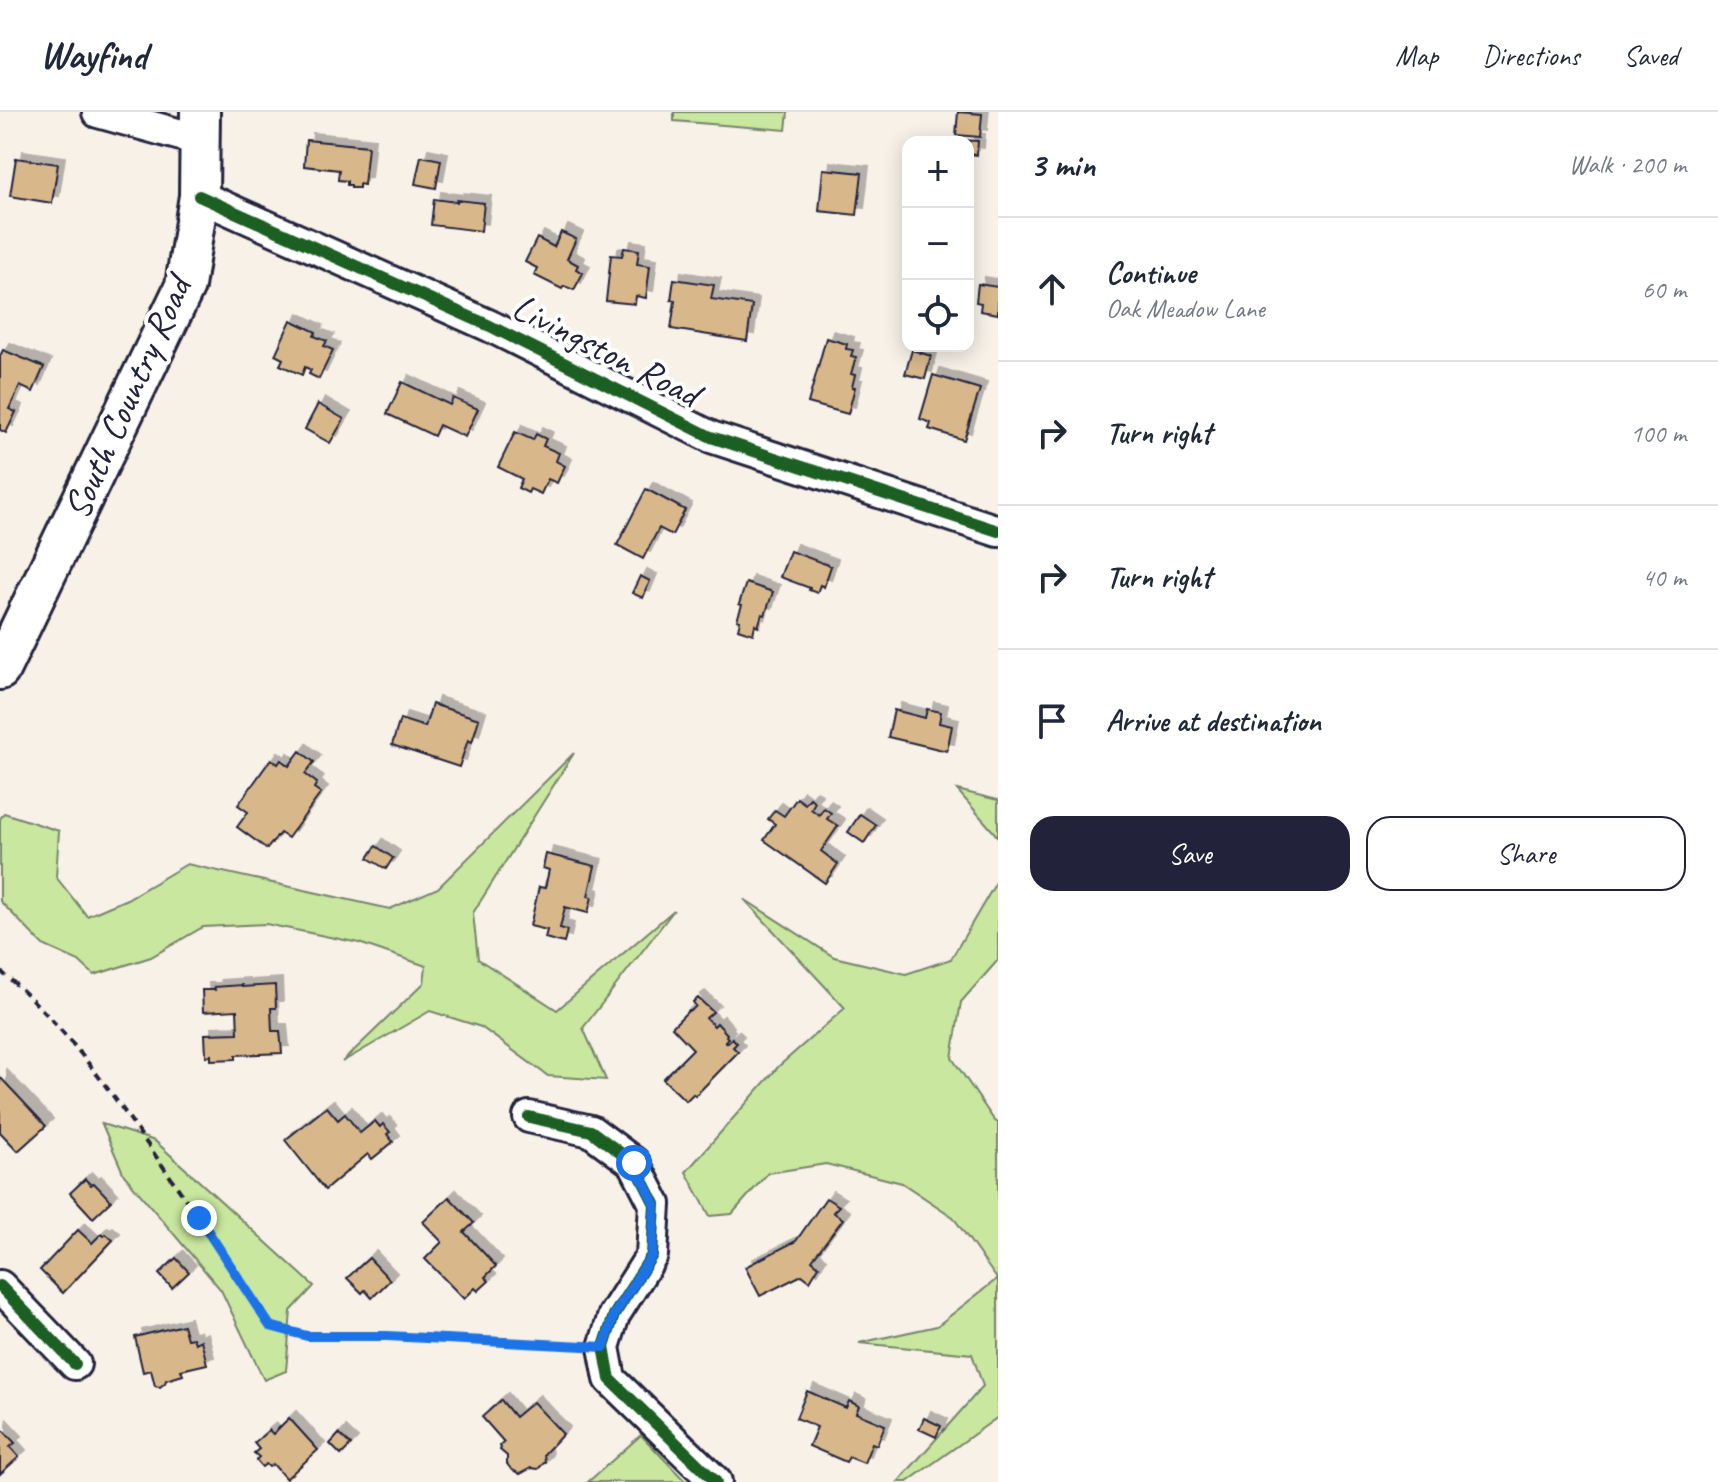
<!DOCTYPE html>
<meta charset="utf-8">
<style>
:root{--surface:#fff;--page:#f2f2f3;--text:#1f2937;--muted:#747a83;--line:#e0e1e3;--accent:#22223b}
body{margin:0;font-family:Caveat,sans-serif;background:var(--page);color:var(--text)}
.controls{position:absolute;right:24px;top:24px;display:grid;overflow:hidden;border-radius:16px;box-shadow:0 4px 20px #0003}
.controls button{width:72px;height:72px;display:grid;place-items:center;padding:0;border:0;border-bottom:2px solid var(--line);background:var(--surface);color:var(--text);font:40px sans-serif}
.stop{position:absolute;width:24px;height:24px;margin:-18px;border:6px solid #1a73e8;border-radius:50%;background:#fff}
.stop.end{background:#1a73e8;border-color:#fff;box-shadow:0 2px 8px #0008}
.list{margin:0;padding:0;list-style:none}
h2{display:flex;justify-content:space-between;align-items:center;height:104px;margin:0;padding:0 32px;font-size:34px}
h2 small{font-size:26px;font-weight:400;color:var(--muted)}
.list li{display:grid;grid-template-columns:52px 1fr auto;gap:24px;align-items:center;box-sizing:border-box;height:144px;padding:0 32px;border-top:2px solid var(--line)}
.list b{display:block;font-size:30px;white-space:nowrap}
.list p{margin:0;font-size:26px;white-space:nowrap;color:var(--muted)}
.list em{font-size:26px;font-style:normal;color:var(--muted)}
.actions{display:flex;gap:16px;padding:24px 32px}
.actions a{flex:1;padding:18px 0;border:2px solid var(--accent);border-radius:24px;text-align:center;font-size:28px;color:var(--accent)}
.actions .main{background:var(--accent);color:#fff}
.icon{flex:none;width:44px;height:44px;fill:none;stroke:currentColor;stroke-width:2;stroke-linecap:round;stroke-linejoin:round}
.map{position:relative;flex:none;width:998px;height:1370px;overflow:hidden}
header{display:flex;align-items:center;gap:48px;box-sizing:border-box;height:112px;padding:0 40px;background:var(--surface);border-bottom:2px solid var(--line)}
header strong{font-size:38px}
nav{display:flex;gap:44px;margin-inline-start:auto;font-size:28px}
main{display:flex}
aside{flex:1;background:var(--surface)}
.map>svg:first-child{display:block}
</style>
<header>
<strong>Wayfind</strong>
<nav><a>Map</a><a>Directions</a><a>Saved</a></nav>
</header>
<main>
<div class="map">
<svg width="998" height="1370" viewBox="0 0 998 1370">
<defs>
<filter id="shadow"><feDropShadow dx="7" dy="-7" stdDeviation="0" flood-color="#0004"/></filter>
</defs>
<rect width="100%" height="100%" fill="#f7f1e8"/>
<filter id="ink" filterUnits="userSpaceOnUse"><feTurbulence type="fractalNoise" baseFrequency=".0125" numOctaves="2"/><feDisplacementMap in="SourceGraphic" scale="16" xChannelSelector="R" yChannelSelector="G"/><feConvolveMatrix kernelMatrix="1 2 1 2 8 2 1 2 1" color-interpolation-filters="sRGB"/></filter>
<g filter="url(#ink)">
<g fill="#c9e79e" stroke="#76846c" stroke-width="2">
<path d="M674,0H788L786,18L674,9Z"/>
<path d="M574,641L473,801L478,847L557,898L674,798L583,916L606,968L548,964L481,915L430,899L342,950L424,871L426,854L359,831L266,812L203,815L151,845L94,863L79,849L43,833L0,789V707L4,701L59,719L56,765L87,804L127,787L187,752L390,797L438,776Z"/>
<path d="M957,678L998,688V725Z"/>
<path d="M998,767V848L961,890L952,946L994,1008L998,1011V1305L907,1370H898L983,1274L972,1242L859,1231L937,1214L997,1167L953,1105L902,1071L826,1052L768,1061L732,1102L710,1104L686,1060L779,954L845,896L744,787L834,845L906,862L951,847Z"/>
<path d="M102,1012L155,1029L314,1174L291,1199L286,1259L264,1268L221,1178L124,1063Z"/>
<path d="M641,1323L686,1370H588Z"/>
</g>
<g fill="#d8b88b" stroke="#22223b" stroke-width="2" filter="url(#shadow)">
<path d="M958,0L982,2L980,25L956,23Z"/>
<path d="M306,28L368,34L364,73L359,72V76H351V73H347V69L338,68L339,58L304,54Z"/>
<path d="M960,28L978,29L977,43L968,42V30H960Z"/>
<path d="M421,44L441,48L436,76L415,72Z"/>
<path d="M16,46L58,52L52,91L10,84Z"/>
<path d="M823,57L862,61L857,103L819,99Z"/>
<path d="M434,87L457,90V88L484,91L481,119L431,113Z"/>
<path d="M561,120L576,127L567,147L578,153L576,157L583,161L574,178L564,174L562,177L534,163L537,156L525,150L537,126L554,135Z"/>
<path d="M624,136L639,138L637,152L650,154L646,186L636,184L635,192L606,189L611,143L622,144Z"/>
<path d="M674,167L714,173L711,187L752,193L747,229L671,217L675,189L671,188Z"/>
<path d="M978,172L998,175V202L980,199L981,191L976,190Z"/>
<path d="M291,208L316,220L314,224L327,229L324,234L333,238L319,267L309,262L311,258L305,255L302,263L280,253L283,247L275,243Z"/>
<path d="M826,226L847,232L846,237L853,238L851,244L856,245L851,262L855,263L852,275H855L848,302L808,291Z"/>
<path d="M3,238L44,255L33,280L20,274L9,297L16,300L6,321L0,318V244Z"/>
<path d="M912,238L931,244L925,267L905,262Z"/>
<path d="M933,263L980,277L964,328L929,317L931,311L920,307Z"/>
<path d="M402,270L450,293L453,286L478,297L465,325L439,313L434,324L387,302Z"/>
<path d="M318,292L344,307L330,331L305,317Z"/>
<path d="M515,320L533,328L536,322L546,327L543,334L559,341L556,349L565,354L557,371L548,367L541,382L530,377L528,381L518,376L522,367L498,355Z"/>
<path d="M646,377L685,398L672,423L659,416L643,447L617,433Z"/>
<path d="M790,439L831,454L824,475L820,473L817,481L809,478L810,476L780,465Z"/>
<path d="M640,464L650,469L643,486L632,481Z"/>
<path d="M746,471L773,480L765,503L762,502L758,515L755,513L753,522L738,517L740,509L737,508L742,493L739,492Z"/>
<path d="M432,592L479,607L472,630L468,628L459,655L392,633L400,607L425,615Z"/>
<path d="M927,597L941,600L939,611L952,614L947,639L888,625L894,598L925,606Z"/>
<path d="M300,639L314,650L305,662L317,671L314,676L321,681L288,726L280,721L267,737L237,715L248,700L238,693L271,647L278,652L281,648L289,654Z"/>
<path d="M797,686L805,692L810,686L815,690L811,697L819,703L824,696L831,701L827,707L838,714L821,739L838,752L825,771L764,728L775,712L768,707L775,698L784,704Z"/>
<path d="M860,702L876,713L864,731L848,720Z"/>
<path d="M376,734L393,746L386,757L368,746Z"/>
<path d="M546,742L595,754L588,784L592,785L588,801L565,795L560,816L567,818L564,831L545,826L547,818L530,814L539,775L545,776L549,758L543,756Z"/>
<path d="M242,873V875L275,873L276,896H271L272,919H280L282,941L236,943V947L211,948V943L206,944L205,922L238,921L237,898L203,900L202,878H215L214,875Z"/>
<path d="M698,886L713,900L706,906L714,914L717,911L727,922L726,924L728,926L725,929L727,931L732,926L737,931L733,935L738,940L695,984L693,982L686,989L663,967L693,937L672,915L689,898L691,899L696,894L693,890Z"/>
<path d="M0,965L46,1014L18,1039L0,1020Z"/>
<path d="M327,995L338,1008L345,1002L360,1021L375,1009L380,1015L383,1012L390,1020L387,1022L393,1030L372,1047L368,1042L325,1078L285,1028Z"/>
<path d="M85,1067L91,1073L94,1071L111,1089L93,1106L70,1081Z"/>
<path d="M449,1085L474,1111L464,1120L496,1154L485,1165L489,1169L478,1179L475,1176L464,1187L425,1147L442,1130L423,1110Z"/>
<path d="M826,1086L839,1094L833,1100L843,1107L812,1148L819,1154L810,1169L802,1163L760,1184L745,1155L796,1129Z"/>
<path d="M78,1118L92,1131L101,1122L104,1124L106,1122L113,1128L63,1181L40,1158Z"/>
<path d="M176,1146L189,1160L172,1176L159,1162Z"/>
<path d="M369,1146L390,1168L372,1186L365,1178L362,1181L347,1166Z"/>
<path d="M183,1213L187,1227L193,1226L195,1231L201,1228L207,1252L181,1258L183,1263L166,1268L165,1271L160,1275L155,1274L151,1258L143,1260L135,1225Z"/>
<path d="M807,1279L846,1296L849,1289L859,1294L856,1301L885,1313L877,1333L872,1331L864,1351L849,1345L846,1350L809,1334L817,1315L796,1306Z"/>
<path d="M501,1288L515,1305L533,1290L563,1322L544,1342L545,1350L538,1357L531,1356L520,1362L511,1357L507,1352V1344L500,1338L501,1336L500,1334L504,1330L482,1305Z"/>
<path d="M289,1306L318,1338L286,1367L273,1352L269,1355L266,1352L262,1355L256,1348L259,1345L254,1341L259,1337L254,1331L269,1318L273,1322Z"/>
<path d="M924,1306L941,1314L936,1325L919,1317Z"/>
<path d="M0,1315L15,1331L10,1335L19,1345L0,1362Z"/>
<path d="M339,1322L351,1333L341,1343L330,1332Z"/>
</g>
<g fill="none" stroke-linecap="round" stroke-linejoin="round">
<g stroke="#22223b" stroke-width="36">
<g id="minor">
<path d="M98,0L199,28"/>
<path d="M199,84L490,214L711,325L998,419"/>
<path d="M529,1005L591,1019L634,1051L655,1092L652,1143L614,1203L604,1235L610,1267L716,1370"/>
<path d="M0,1174L75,1252"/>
</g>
</g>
<g stroke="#22223b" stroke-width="44">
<path id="major" d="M0,558L185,174L199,84L200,0"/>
</g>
<path stroke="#22223b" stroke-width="4" stroke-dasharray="8 6" stroke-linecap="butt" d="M0,859C57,905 101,966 143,1026C187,1088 229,1151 270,1214L307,1224H387L581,1234"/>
<use href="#minor" stroke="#fff" stroke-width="30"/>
<use href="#major" stroke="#fff" stroke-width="38"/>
<g stroke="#fff" stroke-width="17">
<g id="cycleway">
<path d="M199,84L490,214L711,325L998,419"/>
<path d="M529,1005L591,1019L634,1051L655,1092L652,1143L614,1203L604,1235L610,1267L716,1370"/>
<path d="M0,1174L75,1252"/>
</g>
</g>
<use href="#cycleway" stroke="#1b5e20" stroke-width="12"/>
</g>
</g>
<g fill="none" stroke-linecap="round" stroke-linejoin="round" filter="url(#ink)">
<path stroke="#1a73e8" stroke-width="10" d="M199,1106L270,1214L307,1224H387L604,1235L614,1203L652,1143L655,1092L634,1051"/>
</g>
<g text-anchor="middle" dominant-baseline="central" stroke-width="8" stroke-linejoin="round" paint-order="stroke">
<g font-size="38" fill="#22223b" stroke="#fff">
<text transform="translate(606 238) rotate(27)">Livingston Road</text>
<text transform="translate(127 286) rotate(-66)">South Country Road</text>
</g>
</g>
</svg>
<div class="controls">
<button>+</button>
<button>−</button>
<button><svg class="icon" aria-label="locate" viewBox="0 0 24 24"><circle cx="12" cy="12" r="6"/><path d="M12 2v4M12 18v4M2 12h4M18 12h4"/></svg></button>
</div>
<div class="stop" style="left:634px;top:1051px"></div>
<div class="stop end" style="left:199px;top:1106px"></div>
</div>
<aside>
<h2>3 min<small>Walk · 200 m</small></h2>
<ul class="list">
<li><svg class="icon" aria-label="ahead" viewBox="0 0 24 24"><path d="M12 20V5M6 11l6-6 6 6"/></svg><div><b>Continue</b><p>Oak Meadow Lane</p></div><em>60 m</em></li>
<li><svg class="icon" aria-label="right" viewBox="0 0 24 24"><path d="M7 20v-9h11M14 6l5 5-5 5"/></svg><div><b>Turn right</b></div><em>100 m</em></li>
<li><svg class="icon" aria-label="right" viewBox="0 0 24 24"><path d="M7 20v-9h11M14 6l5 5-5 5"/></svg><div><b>Turn right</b></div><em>40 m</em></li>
<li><svg class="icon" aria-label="arrive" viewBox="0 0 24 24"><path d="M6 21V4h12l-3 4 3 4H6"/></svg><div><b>Arrive at destination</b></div></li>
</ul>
<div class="actions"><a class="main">Save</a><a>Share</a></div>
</aside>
</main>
